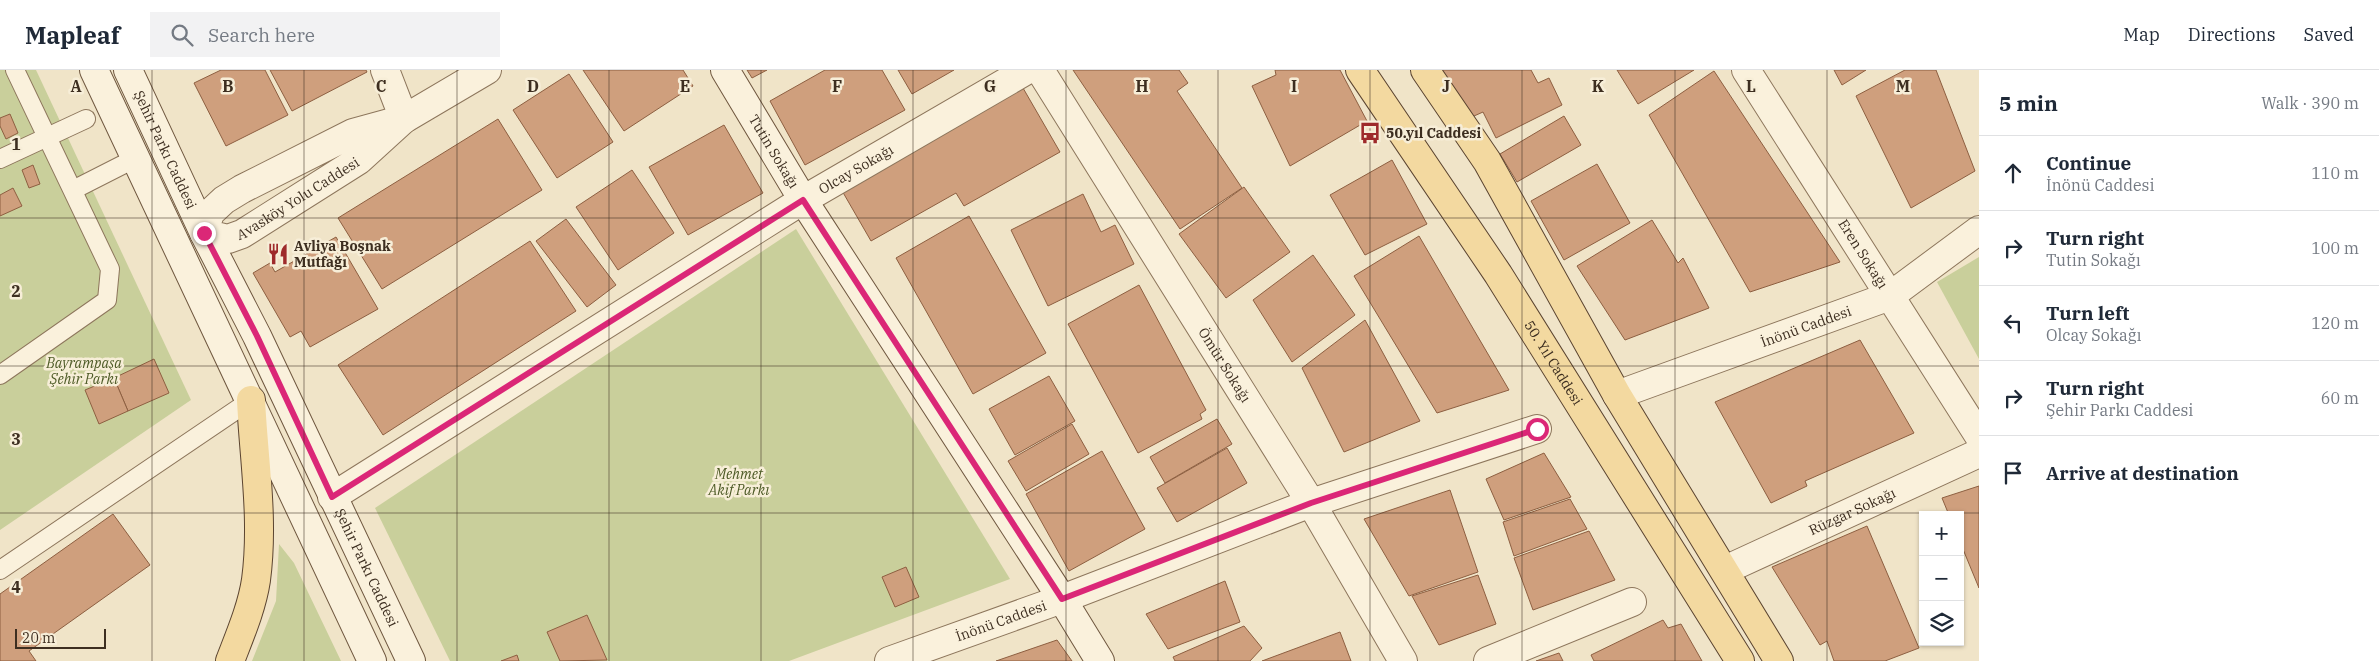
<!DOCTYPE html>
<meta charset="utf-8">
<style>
:root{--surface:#fff;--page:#f2f2f3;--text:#1f2937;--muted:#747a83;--line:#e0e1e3}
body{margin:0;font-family:"IBM Plex Serif",serif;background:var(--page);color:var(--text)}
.controls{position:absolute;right:15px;bottom:15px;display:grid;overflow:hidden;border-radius:0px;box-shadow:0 1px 4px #0004}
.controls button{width:45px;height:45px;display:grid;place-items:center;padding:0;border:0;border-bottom:1px solid var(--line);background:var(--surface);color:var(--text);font:25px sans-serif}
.scale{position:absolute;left:15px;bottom:12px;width:91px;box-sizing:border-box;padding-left:5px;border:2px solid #3d2e20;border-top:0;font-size:14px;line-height:18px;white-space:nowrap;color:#3d2e20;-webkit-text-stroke:4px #f7eed8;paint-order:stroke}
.stop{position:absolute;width:15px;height:15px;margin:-11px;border:4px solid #db2777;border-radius:50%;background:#fff}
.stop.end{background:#db2777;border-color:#fff;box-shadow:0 1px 5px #0008}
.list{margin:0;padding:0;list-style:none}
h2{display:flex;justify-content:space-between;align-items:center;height:65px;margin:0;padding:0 20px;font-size:21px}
h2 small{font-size:16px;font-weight:400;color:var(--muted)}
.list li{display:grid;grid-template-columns:32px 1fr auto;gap:15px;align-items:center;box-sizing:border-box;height:75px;padding:0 20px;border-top:1px solid var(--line)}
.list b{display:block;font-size:19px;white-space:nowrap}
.list p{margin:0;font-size:16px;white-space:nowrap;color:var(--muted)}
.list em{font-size:16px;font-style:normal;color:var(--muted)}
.icon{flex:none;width:28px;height:28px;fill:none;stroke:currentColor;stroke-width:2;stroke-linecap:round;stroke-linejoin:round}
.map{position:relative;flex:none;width:1979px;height:591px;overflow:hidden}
header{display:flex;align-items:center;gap:30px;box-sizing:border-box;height:70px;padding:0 25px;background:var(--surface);border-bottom:1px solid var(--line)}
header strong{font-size:24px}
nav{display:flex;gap:28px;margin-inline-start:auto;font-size:18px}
.search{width:350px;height:45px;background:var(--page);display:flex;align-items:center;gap:12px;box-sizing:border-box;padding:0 18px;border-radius:0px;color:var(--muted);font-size:19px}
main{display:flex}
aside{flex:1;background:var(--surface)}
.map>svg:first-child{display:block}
</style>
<header>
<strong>Mapleaf</strong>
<div class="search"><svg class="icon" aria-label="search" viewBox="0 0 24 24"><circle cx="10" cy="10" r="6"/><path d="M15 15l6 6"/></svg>Search here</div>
<nav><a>Map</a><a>Directions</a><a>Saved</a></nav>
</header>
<main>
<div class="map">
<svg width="1979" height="591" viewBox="0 0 1979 591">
<rect width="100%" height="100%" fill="#f0e4c8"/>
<g fill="#c9cf9b">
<path d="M0,0H36L191,330L0,460Z"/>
<path d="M796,159L1010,509L789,591H450L375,438Z"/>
<path d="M1979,187V289L1937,212Z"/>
<path d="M279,474L294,493L341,591H252L276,531Z"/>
</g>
<g fill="#cf9f7d" stroke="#8d5f41">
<path d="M221,0H265L288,45L226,76L194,13Z"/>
<path d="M270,0H366L367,2L292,41Z"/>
<path d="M583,0H683L693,16L624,61Z"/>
<path d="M747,0H767L752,8Z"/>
<path d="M825,0H882L905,40L805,95L770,31Z"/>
<path d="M898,0H954L912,24Z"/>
<path d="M1073,0H1179L1188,13L1177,21L1242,118L1180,159Z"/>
<path d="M1275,0H1340L1367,51L1290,96L1252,16L1276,5Z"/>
<path d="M1440,0H1531L1538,13L1549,8L1562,35L1496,68L1483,42L1465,50Z"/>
<path d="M1617,0H1694L1638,34Z"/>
<path d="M1834,0H1866L1842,15Z"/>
<path d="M1905,0H1936L1975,101L1911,138L1856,26Z"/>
<path d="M1714,1L1840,192L1750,222L1649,45Z"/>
<path d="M569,4L613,72L557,108L513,40Z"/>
<path d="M1023,18L1060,82L964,136L956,123L871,171L841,119Z"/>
<path d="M10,44L18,63L6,69L0,56V48Z"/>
<path d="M1564,46L1581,75L1517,112L1500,84Z"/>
<path d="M498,49L542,120L382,219L338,148Z"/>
<path d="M724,55L763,123L688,165L649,97Z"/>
<path d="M1392,90L1427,154L1365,185L1330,125Z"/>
<path d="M1597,94L1630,153L1564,190L1531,131Z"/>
<path d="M33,95L40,114L29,118L22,100Z"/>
<path d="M632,100L674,163L618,200L576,137Z"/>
<path d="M1244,117L1290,182L1226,228L1179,164Z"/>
<path d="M13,118L22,136L0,146V125Z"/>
<path d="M1083,124L1101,162L1115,155L1134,194L1048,236L1011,160Z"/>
<path d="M969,146L1046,283L973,324L896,188Z"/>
<path d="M566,149L616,215L587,237L536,171Z"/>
<path d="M1652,150L1678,193L1683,188L1709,238L1625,270L1577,196Z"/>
<path d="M1419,166L1509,320L1437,343L1354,206Z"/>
<path d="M336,167L378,239L310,277L301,261L290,267L253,203L270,193L275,202Z"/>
<path d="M530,171L576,241L383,365L338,295Z"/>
<path d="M1313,185L1355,245L1292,292L1253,230Z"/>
<path d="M1139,215L1206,340L1200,344L1202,349L1138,383L1068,254Z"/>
<path d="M1365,250L1420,351L1344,382L1302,298Z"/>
<path d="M1860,270L1914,363L1805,411L1807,416L1771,433L1715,332Z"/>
<path d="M154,289L169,323L128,341L114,308Z"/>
<path d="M1049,306L1075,351L1015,385L989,339Z"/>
<path d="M114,308L128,341L99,354L85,320Z"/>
<path d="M1217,349L1232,374L1165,413L1150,387Z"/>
<path d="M1072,354L1089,384L1026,421L1008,391Z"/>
<path d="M1227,378L1247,413L1177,452L1157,418Z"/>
<path d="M1102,381L1145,459L1069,501L1026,424Z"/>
<path d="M1544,383L1571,427L1504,450L1486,409Z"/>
<path d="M1979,416V518L1960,472V445H1949L1942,428Z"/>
<path d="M1450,420L1478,502L1409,526L1364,449Z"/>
<path d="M1570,429L1587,459L1514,486L1503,452Z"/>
<path d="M113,444L150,495L29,581L36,591H0V524Z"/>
<path d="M1867,456L1919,578L1885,591H1834L1827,571L1820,575L1772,497Z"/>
<path d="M1589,461L1615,510L1533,540L1514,488Z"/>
<path d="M906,497L919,527L895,537L882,507Z"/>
<path d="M1478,505L1496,554L1439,575L1412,526Z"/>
<path d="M1225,511L1240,552L1168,579L1146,544Z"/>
<path d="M587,545L607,590L560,591L547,562Z"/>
<path d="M1663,550L1668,558L1681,554L1702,591H1594L1591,585Z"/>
<path d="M1244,556L1262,578L1250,591H1175L1173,587Z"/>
<path d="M1340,562L1351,591H1262Z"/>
<path d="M1057,570L1072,591H996Z"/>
<path d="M1559,583L1563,591H1536Z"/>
<path d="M517,585L519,591H501Z"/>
</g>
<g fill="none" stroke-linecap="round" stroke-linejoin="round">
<g stroke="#8d765c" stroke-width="20">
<g id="service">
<path d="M0,89L86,49"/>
<path d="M73,120L136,88"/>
<path d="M0,305L107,230L110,199L15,0"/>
<path d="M0,500L251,330"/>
</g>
</g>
<g stroke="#8d765c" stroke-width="30">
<g id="minor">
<path d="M385,0L404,49"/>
<path id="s1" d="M1040,0L1311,433L1403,591"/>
<path id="s2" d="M1746,0L1979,366"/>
<path id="s3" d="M1617,325L1890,226L1979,160"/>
<path id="s4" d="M1725,500L1979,383"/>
<path id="s5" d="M889,591L1062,529L1311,433L1537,359"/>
<path d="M1488,591L1632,532"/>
</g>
</g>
<g stroke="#8d765c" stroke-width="30">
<g id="tertiary">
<path id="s6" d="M404,49L353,63L242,119L224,130L210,143L204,163L228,169L242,164L359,90L404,49L487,0"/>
<path id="s7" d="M332,427L803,130L1027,0"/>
</g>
</g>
<g stroke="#6f573f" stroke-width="30">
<g id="secondary">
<path d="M94,0L372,591"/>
<path id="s8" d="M128,0L204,163L257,266L411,591"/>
<path id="s9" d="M725,0L803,130L1062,529L1100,591"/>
</g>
</g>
<g stroke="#5b4430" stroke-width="30">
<g id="primary">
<path id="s10" d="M1360,0L1498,204L1740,591"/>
<path d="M1425,0L1487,91L1617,325L1779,591"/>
<path d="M230,591C240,565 252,537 256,510C264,450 254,390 251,330"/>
</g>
</g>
<use href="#service" stroke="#faf1dc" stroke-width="18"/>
<use href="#minor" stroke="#faf1dc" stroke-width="28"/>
<use href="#tertiary" stroke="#faf1dc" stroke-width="28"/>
<use href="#secondary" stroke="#faf1dc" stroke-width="28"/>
<use href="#primary" stroke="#f3d9a0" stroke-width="28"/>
</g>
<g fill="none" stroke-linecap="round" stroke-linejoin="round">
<path stroke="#db2777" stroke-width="6" d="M204,163L257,266L332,427L803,130L1062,529L1311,433L1537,359"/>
</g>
<path fill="none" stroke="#3d2e20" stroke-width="1" stroke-opacity="0.55" d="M152,0V591M304,0V591M457,0V591M609,0V591M761,0V591M913,0V591M1066,0V591M1218,0V591M1370,0V591M1522,0V591M1675,0V591M1827,0V591M0,148H1979M0,296H1979M0,443H1979"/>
<defs>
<g id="bus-bare" transform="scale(1.725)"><path d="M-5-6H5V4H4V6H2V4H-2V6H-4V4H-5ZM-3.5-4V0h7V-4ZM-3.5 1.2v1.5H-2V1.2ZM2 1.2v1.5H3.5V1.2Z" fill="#9e2a2b" stroke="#f7eed8" stroke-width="2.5" paint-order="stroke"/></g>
<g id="restaurant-bare" transform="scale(1.725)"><path d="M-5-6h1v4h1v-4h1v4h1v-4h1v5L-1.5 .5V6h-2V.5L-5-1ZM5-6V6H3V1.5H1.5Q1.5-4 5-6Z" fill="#9e2a2b" stroke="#f7eed8" stroke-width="2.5" paint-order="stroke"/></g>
</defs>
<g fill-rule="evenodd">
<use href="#bus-bare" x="1370" y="63"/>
<use href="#restaurant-bare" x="278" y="184"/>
</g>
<g text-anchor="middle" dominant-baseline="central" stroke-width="5" stroke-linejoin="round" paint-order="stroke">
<g font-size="14" font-weight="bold" fill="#3d2e20" stroke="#f7eed8" text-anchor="start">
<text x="1386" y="63">50.yıl Caddesi</text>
<text x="294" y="176">Avliya Boşnak<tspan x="294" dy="16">Mutfağı</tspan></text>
</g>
<g font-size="14" fill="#3d2e20" stroke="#f7eed8">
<text stroke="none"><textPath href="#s8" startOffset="88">Şehir Parkı Caddesi</textPath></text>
<text stroke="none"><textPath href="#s9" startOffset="95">Tutin Sokağı</textPath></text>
<text stroke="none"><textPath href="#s7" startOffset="618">Olcay Sokağı</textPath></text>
<text stroke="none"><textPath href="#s6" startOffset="344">Avasköy Yolu Caddesi</textPath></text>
<text stroke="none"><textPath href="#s2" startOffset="218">Eren Sokağı</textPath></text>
<text stroke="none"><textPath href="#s3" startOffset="201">İnönü Caddesi</textPath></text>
<text stroke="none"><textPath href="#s1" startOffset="348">Ömür Sokağı</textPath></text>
<text stroke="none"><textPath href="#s10" startOffset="351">50. Yıl Caddesi</textPath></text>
<text stroke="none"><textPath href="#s4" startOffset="140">Rüzgar Sokağı</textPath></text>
<text stroke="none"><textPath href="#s8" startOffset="552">Şehir Parkı Caddesi</textPath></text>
<text stroke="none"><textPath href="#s5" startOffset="119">İnönü Caddesi</textPath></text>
</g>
<g font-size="14" font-style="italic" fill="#4d5a26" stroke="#f7eed8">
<text x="84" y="293">Bayrampaşa<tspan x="84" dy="16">Şehir Parkı</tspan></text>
<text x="739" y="404">Mehmet<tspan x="739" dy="16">Akif Parkı</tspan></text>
</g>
</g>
<g font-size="16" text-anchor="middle" font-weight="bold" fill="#3d2e20" stroke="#f7eed8" stroke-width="5" stroke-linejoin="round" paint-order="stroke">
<text x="76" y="22">A</text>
<text x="228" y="22">B</text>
<text x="381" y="22">C</text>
<text x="533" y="22">D</text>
<text x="685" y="22">E</text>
<text x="837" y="22">F</text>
<text x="990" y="22">G</text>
<text x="1142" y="22">H</text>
<text x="1294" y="22">I</text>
<text x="1446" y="22">J</text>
<text x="1598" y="22">K</text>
<text x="1751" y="22">L</text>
<text x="1903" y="22">M</text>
<text x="16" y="80">1</text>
<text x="16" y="227">2</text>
<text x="16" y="375">3</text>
<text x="16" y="523">4</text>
</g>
</svg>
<div class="controls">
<button>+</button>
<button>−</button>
<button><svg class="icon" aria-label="layers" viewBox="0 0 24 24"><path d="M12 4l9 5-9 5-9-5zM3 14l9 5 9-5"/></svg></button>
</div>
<div class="scale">20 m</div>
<div class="stop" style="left:1537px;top:359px"></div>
<div class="stop end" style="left:204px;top:163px"></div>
</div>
<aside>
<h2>5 min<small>Walk · 390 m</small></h2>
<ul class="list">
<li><svg class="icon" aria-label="ahead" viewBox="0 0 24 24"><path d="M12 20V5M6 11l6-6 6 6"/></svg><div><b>Continue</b><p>İnönü Caddesi</p></div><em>110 m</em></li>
<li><svg class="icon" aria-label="right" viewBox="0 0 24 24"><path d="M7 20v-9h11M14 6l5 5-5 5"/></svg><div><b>Turn right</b><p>Tutin Sokağı</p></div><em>100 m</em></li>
<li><svg class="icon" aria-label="left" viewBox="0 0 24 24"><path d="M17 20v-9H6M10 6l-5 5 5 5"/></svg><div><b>Turn left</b><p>Olcay Sokağı</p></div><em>120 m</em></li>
<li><svg class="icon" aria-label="right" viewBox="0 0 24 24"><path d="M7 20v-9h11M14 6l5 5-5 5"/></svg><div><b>Turn right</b><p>Şehir Parkı Caddesi</p></div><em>60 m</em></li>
<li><svg class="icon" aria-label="arrive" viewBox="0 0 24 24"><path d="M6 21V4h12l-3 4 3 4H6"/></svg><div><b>Arrive at destination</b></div></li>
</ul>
</aside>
</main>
